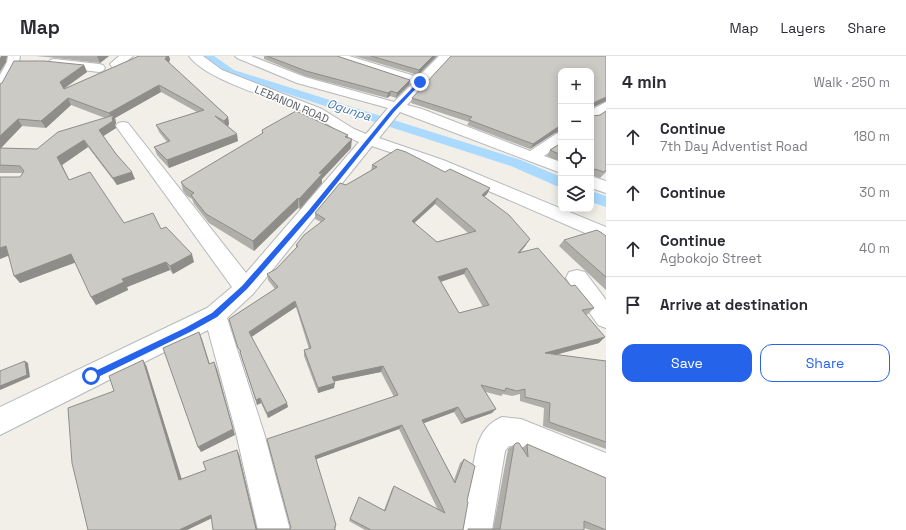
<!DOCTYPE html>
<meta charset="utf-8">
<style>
:root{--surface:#fff;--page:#f7f7f7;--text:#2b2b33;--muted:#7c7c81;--line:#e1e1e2;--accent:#2563eb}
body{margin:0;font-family:"Space Grotesk",sans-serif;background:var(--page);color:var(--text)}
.controls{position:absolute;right:12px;top:12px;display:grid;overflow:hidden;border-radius:8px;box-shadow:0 2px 10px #0003}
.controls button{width:36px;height:36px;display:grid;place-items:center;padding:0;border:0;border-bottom:1px solid var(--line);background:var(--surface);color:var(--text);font:20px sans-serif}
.stop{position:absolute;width:12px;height:12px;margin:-9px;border:3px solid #2563eb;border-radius:50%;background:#fff}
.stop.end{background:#2563eb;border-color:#fff;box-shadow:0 1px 4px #0008}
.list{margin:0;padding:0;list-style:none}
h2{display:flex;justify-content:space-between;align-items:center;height:52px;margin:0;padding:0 16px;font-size:17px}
h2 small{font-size:13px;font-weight:400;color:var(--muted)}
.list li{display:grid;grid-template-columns:26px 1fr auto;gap:12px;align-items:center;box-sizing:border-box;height:56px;padding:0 16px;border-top:1px solid var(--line)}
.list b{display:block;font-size:15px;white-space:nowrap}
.list p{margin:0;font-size:13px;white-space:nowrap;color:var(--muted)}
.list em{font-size:13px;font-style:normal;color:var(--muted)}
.actions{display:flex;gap:8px;padding:12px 16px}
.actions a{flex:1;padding:9px 0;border:1px solid var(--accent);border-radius:12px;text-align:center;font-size:14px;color:var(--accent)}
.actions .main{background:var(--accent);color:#fff}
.icon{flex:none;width:22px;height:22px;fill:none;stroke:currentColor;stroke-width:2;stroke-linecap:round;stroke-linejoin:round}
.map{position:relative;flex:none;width:606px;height:474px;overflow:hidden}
header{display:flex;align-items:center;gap:24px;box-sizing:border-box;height:56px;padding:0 20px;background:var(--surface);border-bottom:1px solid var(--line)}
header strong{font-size:19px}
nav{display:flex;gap:22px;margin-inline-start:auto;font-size:14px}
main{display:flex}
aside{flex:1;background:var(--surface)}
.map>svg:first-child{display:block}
</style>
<header>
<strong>Map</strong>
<nav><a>Map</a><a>Layers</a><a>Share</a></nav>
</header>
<main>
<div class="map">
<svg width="606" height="474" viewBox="0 0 606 474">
<rect width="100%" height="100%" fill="#f1efe8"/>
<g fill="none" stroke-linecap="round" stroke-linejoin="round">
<g fill="#aadaff" fill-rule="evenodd">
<path d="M202,0H214L234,14L521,104L561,121V132L511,110L226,18Z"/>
<path d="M591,135L606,140V151L591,146Z"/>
</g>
<g stroke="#b5b8bc" stroke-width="2">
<g id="minor">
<path d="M8,0H20L19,6L6,31L5,34L0,35V19L7,6Z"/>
<path d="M119,0H133L120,11H112L110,8Z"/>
<path d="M189,0H203L222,14L322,53L354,73L366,78L388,52L297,27L237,2L235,0H251L305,21L394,46L412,28L333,2L331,0H349L418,21L439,0H452L407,49L422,53L530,95L556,78L561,76V88L544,100L561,106V117L400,56L379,82L443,104L606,171V186L431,110L372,90L253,238L227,262L264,377L290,474H258L236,377L208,274L0,379V351L207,252L232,231L118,73L116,70L118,67L123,66L128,67L246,217L359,86C342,79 328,67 312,59C282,44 207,26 189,0Z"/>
<path d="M54,3L99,8L103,9L105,12L103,15L99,16L50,10L48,7L50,4Z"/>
<path d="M606,46V56L596,63L591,64V54Z"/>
<path d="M591,120L606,125V137L591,132Z"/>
<path d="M577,214L585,216L606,244V272L598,269L566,222L569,216Z"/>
<path d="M502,361L521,363L606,397V427L521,391L509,390L505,395L492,474H460L477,390C482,376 488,367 502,361Z"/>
</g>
</g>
<use href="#minor" fill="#fff" fill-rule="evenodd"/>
</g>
<g fill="#afaea9" fill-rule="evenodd">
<path d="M35,0H109L100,7L47,1Z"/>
<path d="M139,0H169L170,4L169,7L228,61L229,68L228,70L238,85L169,112L157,99L154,91L167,86L159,76L156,69L197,56L161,36L115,62L116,67L115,69L116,72L103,80L135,123L117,129L88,91L62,109L69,124L124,167L161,173L194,206L173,218L170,214L127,231L128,234L96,249L75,206L20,227L8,199L0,203V121H20L23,117H0V28L84,9L87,16L64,33ZM71,49L105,62L37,93L1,92L22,70L46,72Z"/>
<path d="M264,0H337L410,24L409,29L396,42L390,40L387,42L305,20L264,3Z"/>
<path d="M354,0H437L418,19Z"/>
<path d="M606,0V45L593,51V60L606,116L600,122L591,119V15H561V75L555,77L530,93L467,69L469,66L411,47L412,42Z"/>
<path d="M262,74L348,82L351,92L322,123V127L300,153L298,152L254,195L209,167L194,148L192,143L187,140L183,135L181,126L262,78Z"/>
<path d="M561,87V106L547,100L550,94Z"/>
<path d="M372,109L445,116L490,132L487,138L484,141L526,189L520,197L571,230L594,252L588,258L586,259L599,287L555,299L606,305V393L543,370L544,352L520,345V338L512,340L503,338L501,340L486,336L492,357L461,368L454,356L423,367L454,424L460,407L464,403L467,445L463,474H365L349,465L359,441L384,454L392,433L394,430L438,454L399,373L316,403L336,471L335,472V474H213L212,462L187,474L114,335L146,309L181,423L206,414L239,398L257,473H290L291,472L267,383L394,341L381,316L334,325V332L318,337L304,300V294L309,293L296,251L251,281L288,351L268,362L261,347L257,349L229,263L275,233L268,224L267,218L276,213L296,192V189L321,166L315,163V157L346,129L371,115ZM435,148L468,177L437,186L414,167ZM464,218L483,251L459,257L441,226Z"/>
<path d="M606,180V234L559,190L564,184Z"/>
<path d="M516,387L522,392L527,388L606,474H590L584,472V474H466L468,473H493L508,393Z"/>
</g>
<g fill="#8f8d8a">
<path d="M1,0H7L6,6L0,16V2Z"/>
<path d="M97,0H109L100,7Z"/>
<path d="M167,0H169L170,4L166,10L165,3Z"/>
<path d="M433,0H437L418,19L419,14Z"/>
<path d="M84,9L87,16L63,33L60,26Z"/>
<path d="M410,24L409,29L396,42L397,37Z"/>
<path d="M159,29L161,36L115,62L116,67L115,69L116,72L102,81L99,74L112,64L109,57Z"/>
<path d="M391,35L390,40L387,42L388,37Z"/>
<path d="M606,41V45L591,52L593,47Z"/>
<path d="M68,42L71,49L46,72L41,65Z"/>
<path d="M228,61L229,68L226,73L224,65Z"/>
<path d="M18,63L22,70L0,93V80Z"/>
<path d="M558,71H561V75L555,77L530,93L533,88Z"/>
<path d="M237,78L238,85L169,112L167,104Z"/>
<path d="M348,79L347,88L352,83L351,92L322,123V127L300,153L299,143L345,81Z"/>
<path d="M84,84L88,91L62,109L73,132L57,101Z"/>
<path d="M132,116L135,123L117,129L113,122Z"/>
<path d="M490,132L487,138L479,146L482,139Z"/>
<path d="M298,142V152L254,195L253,185Z"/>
<path d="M437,142L435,148L410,171L412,165Z"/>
<path d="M530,183L526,189L514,203L518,197Z"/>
<path d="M6,190L13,198L0,203V192Z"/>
<path d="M71,198L77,206L20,227L14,220Z"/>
<path d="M192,198L194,206L173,218L170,210Z"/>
<path d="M166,206L170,214L127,231L128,234L96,249L91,241L122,223Z"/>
<path d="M467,212L464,218L436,227L438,221Z"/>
<path d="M295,245L296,251L250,282L249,276Z"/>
<path d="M199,276L202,283L212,315L209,308Z"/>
<path d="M605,281L599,287L540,303L545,297Z"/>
<path d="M143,304L146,309L183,427L179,424Z"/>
<path d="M25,305L28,307L30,321L0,334V330Z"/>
<path d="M214,306L217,313L235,379L201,396L198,391Z"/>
<path d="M383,310L381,316L332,326V321Z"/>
<path d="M335,327L334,332L318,337V332Z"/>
<path d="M260,342L261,347L257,349L256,344Z"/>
<path d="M287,347L288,351L268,362L267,357Z"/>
<path d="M458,351L454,356L419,369L422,364Z"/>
<path d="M496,353L492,357L461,368L465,363Z"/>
<path d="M402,369L399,373L314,404L315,400Z"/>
<path d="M237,394L239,398L257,474L256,473Z"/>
<path d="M211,459L214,461L187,474H179Z"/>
</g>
<g fill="#cccac5" stroke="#8f8d8a" fill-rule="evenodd">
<path d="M139,0H167L165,3L228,61L224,65L215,60L237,78L167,104L154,91L170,85L156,69L204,54L159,29L109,57L68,42L41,65L18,63L0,80V28L2,27L14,5H44L84,9L60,26L64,33Z"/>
<path d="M267,0H337L410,24L397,37L391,35L388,37L306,15Z"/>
<path d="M371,0H433L419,14Z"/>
<path d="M451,0H606V41L593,47V60L600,59L606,55V114L604,116L595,113L593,116L591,115V15H561V71H558L533,88L469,64L472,61L412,42Z"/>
<path d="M296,55L348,79L345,81L352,83L319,117L322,118L299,143L298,142L253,185L206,158L191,139L194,137L185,131L181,126L263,77L262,74Z"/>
<path d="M114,59L112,62L113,65L99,74L116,98L132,116L113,122L84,84L57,101L69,124L90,116L124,167L153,157L161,173L166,171L192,198L170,210L166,206L122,223L124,226L91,241L71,198L14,220L6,190L0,192V121H20L24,115L20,110L0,109V92L37,93L58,76Z"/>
<path d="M561,87V99L550,94Z"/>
<path d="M397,93L406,96L445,116L450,113L490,132L482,139L509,159L530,183L518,197L538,192L571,230L575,229L594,252L582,254L605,281L545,297L606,305V386L549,366L550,347L525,341V333L517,335L506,332L505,335L481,329L496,353L465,363L458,351L422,364L455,427L464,403L475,410L467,445L468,446L463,474H371L350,463L359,441L385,455L394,430L445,457L402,369L315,400L336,469L335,470V474H213L211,459L179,474H88L72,407L68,352L114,335L109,320L143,304L179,424L206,414L203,406L237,394L256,473H290L291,472L267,383L398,339L383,310L332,321L335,327L318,332L304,294L311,292L295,245L249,276L287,347L267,357L260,342L256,344L240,296L241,295L238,292L229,263L278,231L267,218L276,213L298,190L296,189L304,179L325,163L315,157L340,127L346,129L377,111L372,109ZM437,142L476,175L437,186L412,165ZM467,212L489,249L459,257L438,221Z"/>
<path d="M597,174L602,177L606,180V221L564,184Z"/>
<path d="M199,276L209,308L214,306L233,373L198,391L163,292Z"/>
<path d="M25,305L27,319L0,330V315Z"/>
<path d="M516,387H519L528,401L527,388L606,422V474L584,465V474H470L468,473H500L514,389Z"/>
</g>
<path fill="#2563eb" d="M419,25L422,26L394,56L313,157L247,233L217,261L190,276L94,323H89V318L185,272L212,257L242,230L309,154L391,54Z"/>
<g text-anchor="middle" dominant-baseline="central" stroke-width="3" stroke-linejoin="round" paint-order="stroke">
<g font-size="11" fill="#5f6368" stroke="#fff">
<text transform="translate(292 48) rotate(23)">LEBANON ROAD</text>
</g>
<g font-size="12" font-style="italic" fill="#4174aa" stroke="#fff">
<text transform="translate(349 54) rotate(18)">Ogunpa</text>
</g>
</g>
</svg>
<div class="controls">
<button>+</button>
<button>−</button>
<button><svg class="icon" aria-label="locate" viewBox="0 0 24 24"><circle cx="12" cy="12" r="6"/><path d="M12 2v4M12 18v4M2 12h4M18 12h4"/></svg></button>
<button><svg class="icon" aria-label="layers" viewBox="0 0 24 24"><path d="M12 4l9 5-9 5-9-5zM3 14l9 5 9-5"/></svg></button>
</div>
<div class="stop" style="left:91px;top:320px"></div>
<div class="stop end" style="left:420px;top:26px"></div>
</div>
<aside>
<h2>4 min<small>Walk · 250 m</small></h2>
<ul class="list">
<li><svg class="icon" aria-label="ahead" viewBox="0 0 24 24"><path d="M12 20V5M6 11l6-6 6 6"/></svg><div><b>Continue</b><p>7th Day Adventist Road</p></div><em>180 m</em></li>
<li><svg class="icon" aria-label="ahead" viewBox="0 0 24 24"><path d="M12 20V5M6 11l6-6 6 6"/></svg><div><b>Continue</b></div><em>30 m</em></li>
<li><svg class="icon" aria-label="ahead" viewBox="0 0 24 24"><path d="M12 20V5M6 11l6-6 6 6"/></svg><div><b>Continue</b><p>Agbokojo Street</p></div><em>40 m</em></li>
<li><svg class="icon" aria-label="arrive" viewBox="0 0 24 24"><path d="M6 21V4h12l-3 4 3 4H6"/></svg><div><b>Arrive at destination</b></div></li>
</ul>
<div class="actions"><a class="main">Save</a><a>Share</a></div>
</aside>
</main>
